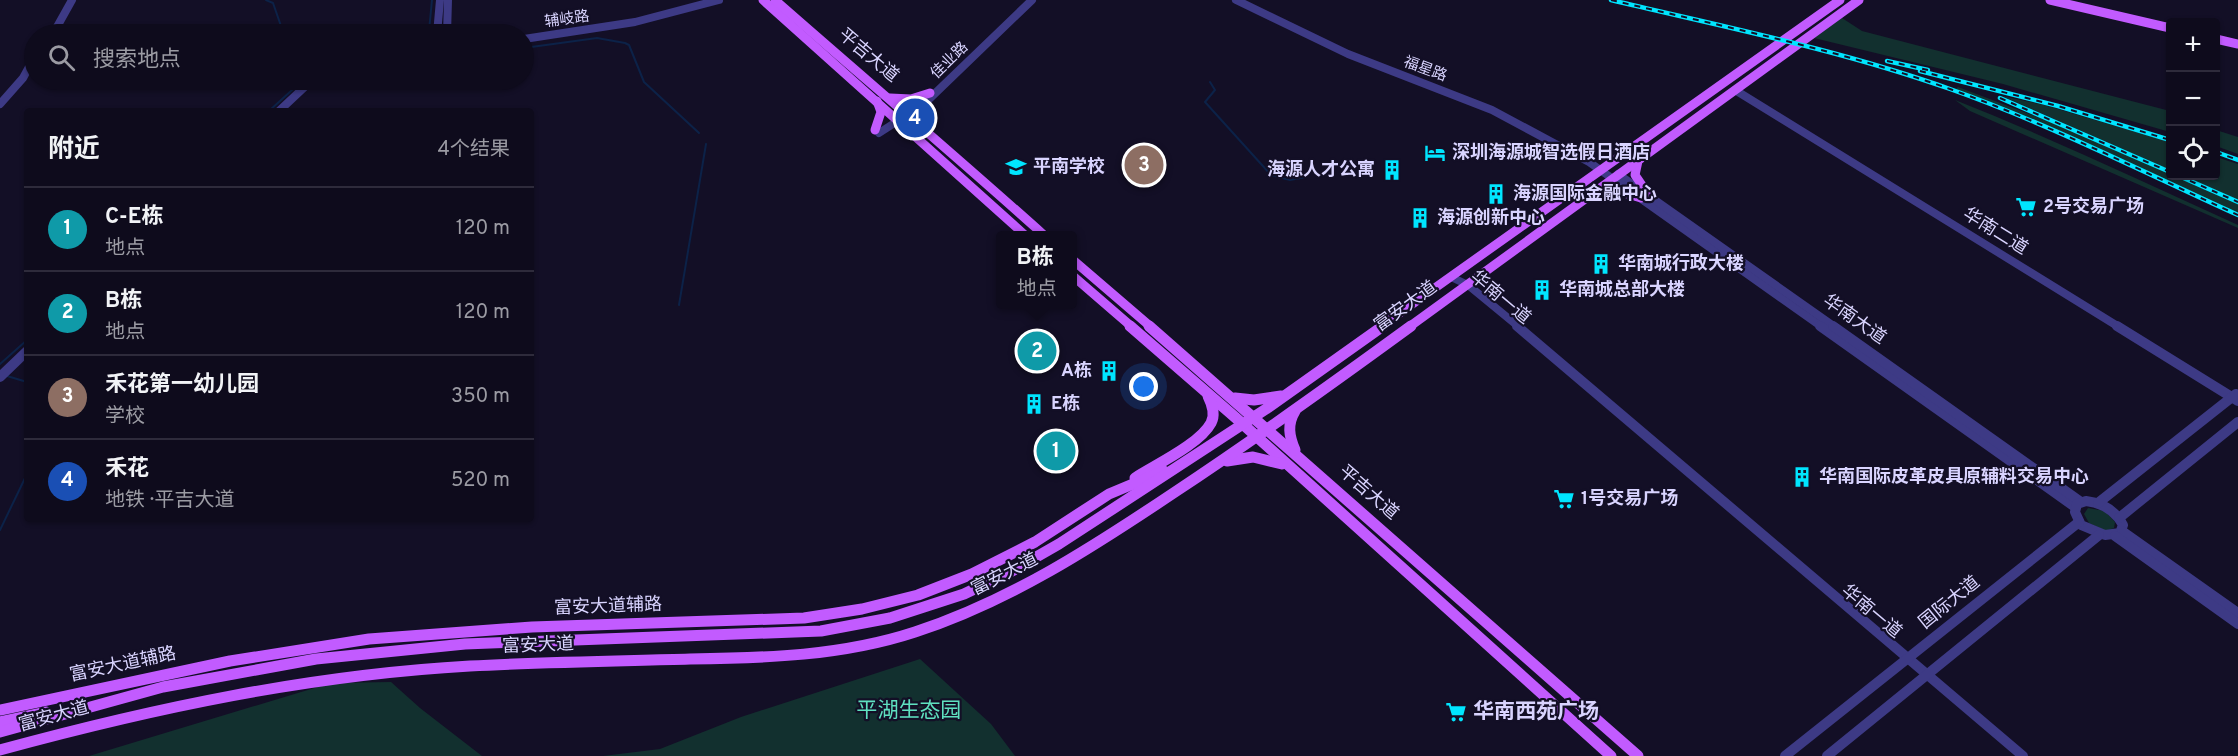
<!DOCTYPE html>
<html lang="zh">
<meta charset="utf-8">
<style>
:root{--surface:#0e0b1c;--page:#1c1929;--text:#f1f3f6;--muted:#9b9ba3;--line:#2e2b3b;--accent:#00e5ff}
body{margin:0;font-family:Overpass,"Noto Sans SC",sans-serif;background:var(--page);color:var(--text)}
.controls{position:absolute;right:18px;top:18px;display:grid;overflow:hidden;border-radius:6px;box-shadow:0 2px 4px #0004}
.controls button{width:54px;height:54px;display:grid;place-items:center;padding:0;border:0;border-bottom:2px solid var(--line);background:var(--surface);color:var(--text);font:30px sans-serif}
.you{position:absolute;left:1144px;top:387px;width:21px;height:21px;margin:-15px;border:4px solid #fff;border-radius:50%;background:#1a73e8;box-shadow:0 0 0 9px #1a73e833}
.badge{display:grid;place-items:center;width:39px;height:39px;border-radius:50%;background:var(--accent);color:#fff;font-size:20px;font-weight:700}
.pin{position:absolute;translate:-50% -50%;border:3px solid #fff;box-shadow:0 2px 6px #0006}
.popup{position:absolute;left:996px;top:231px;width:81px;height:78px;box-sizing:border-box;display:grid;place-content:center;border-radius:6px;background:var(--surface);filter:drop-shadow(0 2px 4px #0005);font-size:20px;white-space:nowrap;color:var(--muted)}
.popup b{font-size:22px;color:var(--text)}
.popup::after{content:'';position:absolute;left:50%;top:100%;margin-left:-12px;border:12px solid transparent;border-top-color:var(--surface)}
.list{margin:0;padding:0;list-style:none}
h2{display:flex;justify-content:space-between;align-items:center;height:78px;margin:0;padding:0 24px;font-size:26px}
h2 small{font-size:20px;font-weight:400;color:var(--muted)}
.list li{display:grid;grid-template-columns:39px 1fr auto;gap:18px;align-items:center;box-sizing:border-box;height:84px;padding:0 24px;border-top:2px solid var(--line)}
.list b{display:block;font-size:22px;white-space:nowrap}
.list p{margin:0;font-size:20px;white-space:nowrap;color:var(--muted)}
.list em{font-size:20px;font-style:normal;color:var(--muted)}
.icon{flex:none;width:33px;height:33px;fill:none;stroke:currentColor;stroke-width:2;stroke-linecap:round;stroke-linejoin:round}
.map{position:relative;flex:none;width:2238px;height:756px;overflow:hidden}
.search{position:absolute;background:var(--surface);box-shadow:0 2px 4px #0004;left:24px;top:24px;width:510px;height:66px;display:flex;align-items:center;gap:15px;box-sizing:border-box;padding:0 21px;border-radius:33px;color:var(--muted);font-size:22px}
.panel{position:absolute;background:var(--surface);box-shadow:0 2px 4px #0004;left:24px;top:108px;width:510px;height:414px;border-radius:6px}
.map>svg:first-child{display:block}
</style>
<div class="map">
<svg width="2238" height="756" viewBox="0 0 2238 756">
<rect width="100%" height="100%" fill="#130f26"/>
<g fill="#12302f">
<path d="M1842,18L1862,31L2170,111V132L2003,84L1814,38Z"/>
<path d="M1958,87L2080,133L2238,204V214L2034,121L1956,89Z"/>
<path d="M2002,96L2044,105L2170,142V170Z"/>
<path d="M1955,100C2051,138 2144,182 2238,225V228L1970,111Z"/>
<path d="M2216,130L2238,137V154L2216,146Z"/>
<path d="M2216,157L2238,164V200L2183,176H2216Z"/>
<path d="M2088,508L2105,511L2115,522L2114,528L2106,531L2089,523L2084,514Z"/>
<path d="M920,659L991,724L1015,756H603L660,749L741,717Z"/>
<path d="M391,682L420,708L482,756H89L331,683Z"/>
</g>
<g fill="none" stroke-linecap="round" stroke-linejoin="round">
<g stroke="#0c2248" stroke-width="2">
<path d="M266,0L273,3L281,26L290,34"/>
<path d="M429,31L432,0"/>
<path d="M524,48L597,38L625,43L629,45L644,82L699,133"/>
<path d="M1210,82L1215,90L1205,102L1271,175L1290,180L1306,177"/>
<path d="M269,111L303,80"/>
<path d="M679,305L706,144"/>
<path d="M0,364L27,340"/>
<path d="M7,376L27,382"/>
<path d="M0,530L27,474"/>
</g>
<g stroke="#3d3a85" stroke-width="8">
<path d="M1236,0L1348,54L1492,110L1589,162L1822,327"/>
<path d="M53,34L72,0"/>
<path d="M437,34L440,0"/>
<path d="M447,34L448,0"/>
<path d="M524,39L635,22L719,0"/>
<path d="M1735,90L2119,327"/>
<path d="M0,104L23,78L34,58"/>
<path d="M279,111L312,80"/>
<path d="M879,133L924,104L1032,0"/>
<path d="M1618,174L1835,327"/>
<path d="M1451,277L1468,285L1519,327"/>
</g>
<g stroke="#3d3a85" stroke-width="10">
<path d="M1517,326L2023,756"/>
<path d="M1820,326L2075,507"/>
<path d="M1833,326L2081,502"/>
<path d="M2117,326L2238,401"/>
<path d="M0,377L27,351"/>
<path d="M2086,501C2103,503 2115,510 2123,525L2120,533L2105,535L2081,525L2075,512L2077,504Z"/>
<path d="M2098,503L2236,394"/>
<path d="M2119,518L2238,422"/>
<path d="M2122,531L2238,613"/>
<path d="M2115,536L2238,624"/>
<path d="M1785,756L2079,522"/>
<path d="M1827,756L2099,535"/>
</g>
<g stroke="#c25bff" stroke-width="9">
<path d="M763,0L1026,236"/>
<path d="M775,0C865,79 956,156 1045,236"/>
<path d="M2050,0L2170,28"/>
<path d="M2216,39L2238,44"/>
<path d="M890,98L911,99L930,93"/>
<path d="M924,104L922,116L927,130"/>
<path d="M875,130L881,112L877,101"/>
<path d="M1638,161L1635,175L1648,194"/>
<path d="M1595,194L1617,191L1641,198"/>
<path d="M1073,260L1151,327"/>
<path d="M1073,276L1132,327"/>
<path d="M1380,327L1840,0"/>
<path d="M1409,327L1859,0"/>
</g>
<g stroke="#c25bff" stroke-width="11">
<path d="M1130,326L1236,418L1611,756"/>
<path d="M1149,326L1638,756"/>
<path d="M1235,398L1254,400L1281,396"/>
<path d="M1295,411C1287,424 1289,436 1295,450"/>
<path d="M1227,461L1253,457L1282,464"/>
<path d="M1135,478C1155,465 1200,444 1211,423C1216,414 1212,404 1208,396"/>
<path d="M0,710L230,661L369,639L532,627L804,618L862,609L918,595L972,574L1035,542L1109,494L1164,471"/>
<path d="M0,722L46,712"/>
<path d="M0,732L163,687L316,659L465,644L821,631L890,618L964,594L1012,571L1059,544L1266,409L1383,326"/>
<path d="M0,750C154,708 310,675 470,666C543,662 617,661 690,659C766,658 842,656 915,632C1010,601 1093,547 1175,492C1255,439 1333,383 1411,326"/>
</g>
<g stroke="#00e5ff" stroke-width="4.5">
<g id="rail">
<path d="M1611,0C1725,27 1840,50 1950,89C2049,124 2143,172 2238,215"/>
<path d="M1887,61L1928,70"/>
<path d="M1920,71L2058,106L2170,140"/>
<path d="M2000,98L2170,172"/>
<path d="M2216,152L2238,160"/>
<path d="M2179,176L2238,202"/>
</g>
</g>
<use href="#rail" stroke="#130f26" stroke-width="2" stroke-dasharray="6" stroke-linecap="butt"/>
</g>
<defs>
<g id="hotel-bare" transform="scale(1.62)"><path d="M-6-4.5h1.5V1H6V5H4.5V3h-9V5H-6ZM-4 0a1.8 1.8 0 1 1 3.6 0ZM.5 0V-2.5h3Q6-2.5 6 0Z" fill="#00e5ff" stroke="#130f26" stroke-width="2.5" paint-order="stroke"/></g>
<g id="school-bare" transform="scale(1.62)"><path d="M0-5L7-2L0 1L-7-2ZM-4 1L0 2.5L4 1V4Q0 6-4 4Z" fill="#00e5ff" stroke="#130f26" stroke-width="2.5" paint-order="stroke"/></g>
<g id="building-bare" transform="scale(1.62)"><path d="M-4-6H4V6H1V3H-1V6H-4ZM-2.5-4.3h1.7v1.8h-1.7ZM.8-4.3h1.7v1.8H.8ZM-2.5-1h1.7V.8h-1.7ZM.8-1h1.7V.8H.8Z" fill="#00e5ff" stroke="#130f26" stroke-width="2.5" paint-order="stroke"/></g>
<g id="supermarket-bare" transform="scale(1.62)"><path d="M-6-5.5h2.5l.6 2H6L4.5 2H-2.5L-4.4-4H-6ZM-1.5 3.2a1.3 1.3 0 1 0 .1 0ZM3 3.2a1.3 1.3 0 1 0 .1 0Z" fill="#00e5ff" stroke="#130f26" stroke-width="2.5" paint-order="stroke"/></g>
</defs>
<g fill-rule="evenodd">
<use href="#hotel-bare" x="1435" y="153"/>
<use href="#school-bare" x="1016" y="167"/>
<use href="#building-bare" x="1392" y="170"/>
<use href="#building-bare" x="1496" y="194"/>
<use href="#supermarket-bare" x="2026" y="207"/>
<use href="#building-bare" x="1420" y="218"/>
<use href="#building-bare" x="1601" y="264"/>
<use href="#building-bare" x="1542" y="290"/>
<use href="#building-bare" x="1109" y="371"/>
<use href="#building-bare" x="1034" y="404"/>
<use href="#building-bare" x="1802" y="477"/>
<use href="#supermarket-bare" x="1564" y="499"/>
<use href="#supermarket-bare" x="1456" y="712"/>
</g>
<g text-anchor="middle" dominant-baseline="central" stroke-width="4.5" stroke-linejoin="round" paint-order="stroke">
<g font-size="15" fill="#d9d4ff" stroke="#130f26">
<text transform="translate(567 20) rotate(-8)">辅岐路</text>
<text transform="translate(950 61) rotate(-44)">佳业路</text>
<text transform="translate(1425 70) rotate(20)">福星路</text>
</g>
<g font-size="18" fill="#d9d4ff" stroke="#130f26">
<text transform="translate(868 56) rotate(40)">平吉大道</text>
<text transform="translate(1995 232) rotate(32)">华南二道</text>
<text transform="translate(1500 298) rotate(40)">华南一道</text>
<text transform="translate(1406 307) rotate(-36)">富安大道</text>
<text transform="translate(1854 320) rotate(35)">华南大道</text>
<text transform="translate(1368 493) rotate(41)">平吉大道</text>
<text transform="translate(1005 575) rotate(-27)">富安大道</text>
<text transform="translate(1950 603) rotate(-39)">国际大道</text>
<text transform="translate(608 607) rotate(-2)">富安大道辅路</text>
<text transform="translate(1871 612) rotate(40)">华南一道</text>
<text transform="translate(538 646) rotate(-2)">富安大道</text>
<text transform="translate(123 665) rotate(-12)">富安大道辅路</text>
<text transform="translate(54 717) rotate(-15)">富安大道</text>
</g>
<g font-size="18" font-weight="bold" fill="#d9d4ff" stroke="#130f26" text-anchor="start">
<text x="1452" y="153">深圳海源城智选假日酒店</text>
<text x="1033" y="167">平南学校</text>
<text x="1375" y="170" text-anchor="end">海源人才公寓</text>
<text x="1513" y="194">海源国际金融中心</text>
<text x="2043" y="207">2号交易广场</text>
<text x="1437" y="218">海源创新中心</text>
<text x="1618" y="264">华南城行政大楼</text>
<text x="1559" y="290">华南城总部大楼</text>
<text x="1092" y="371" text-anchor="end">A栋</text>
<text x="1051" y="404">E栋</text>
<text x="1819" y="477">华南国际皮革皮具原辅料交易中心</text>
<text x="1581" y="499">1号交易广场</text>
</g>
<g font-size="21" fill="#5fe0c0" stroke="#130f26">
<text x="909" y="711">平湖生态园</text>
</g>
<g font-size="21" font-weight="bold" fill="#d9d4ff" stroke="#130f26" text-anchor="start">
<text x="1473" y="712">华南西苑广场</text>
</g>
</g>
</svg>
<div class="controls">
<button>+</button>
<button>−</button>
<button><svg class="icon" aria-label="locate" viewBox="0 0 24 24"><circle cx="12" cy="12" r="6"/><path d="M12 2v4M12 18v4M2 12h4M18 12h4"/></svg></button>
</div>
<div class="you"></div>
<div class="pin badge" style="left:1056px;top:451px;background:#0f9aa8">1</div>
<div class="pin badge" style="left:1037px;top:351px;background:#0f9aa8">2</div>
<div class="popup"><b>B栋</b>地点</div>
<div class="pin badge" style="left:1144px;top:165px;background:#8d6e63">3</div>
<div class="pin badge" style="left:915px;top:118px;background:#1a4fb4">4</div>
<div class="search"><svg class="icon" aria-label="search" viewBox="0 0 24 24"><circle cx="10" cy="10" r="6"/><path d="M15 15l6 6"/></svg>搜索地点</div>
<section class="panel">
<h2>附近<small>4个结果</small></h2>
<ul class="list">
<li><span class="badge" style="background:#0f9aa8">1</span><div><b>C-E栋</b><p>地点</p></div><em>120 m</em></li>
<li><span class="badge" style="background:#0f9aa8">2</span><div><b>B栋</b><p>地点</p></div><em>120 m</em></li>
<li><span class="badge" style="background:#8d6e63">3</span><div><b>禾花第一幼儿园</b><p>学校</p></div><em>350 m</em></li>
<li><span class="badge" style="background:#1a4fb4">4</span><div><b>禾花</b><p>地铁 · 平吉大道</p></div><em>520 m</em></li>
</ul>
</section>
</div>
